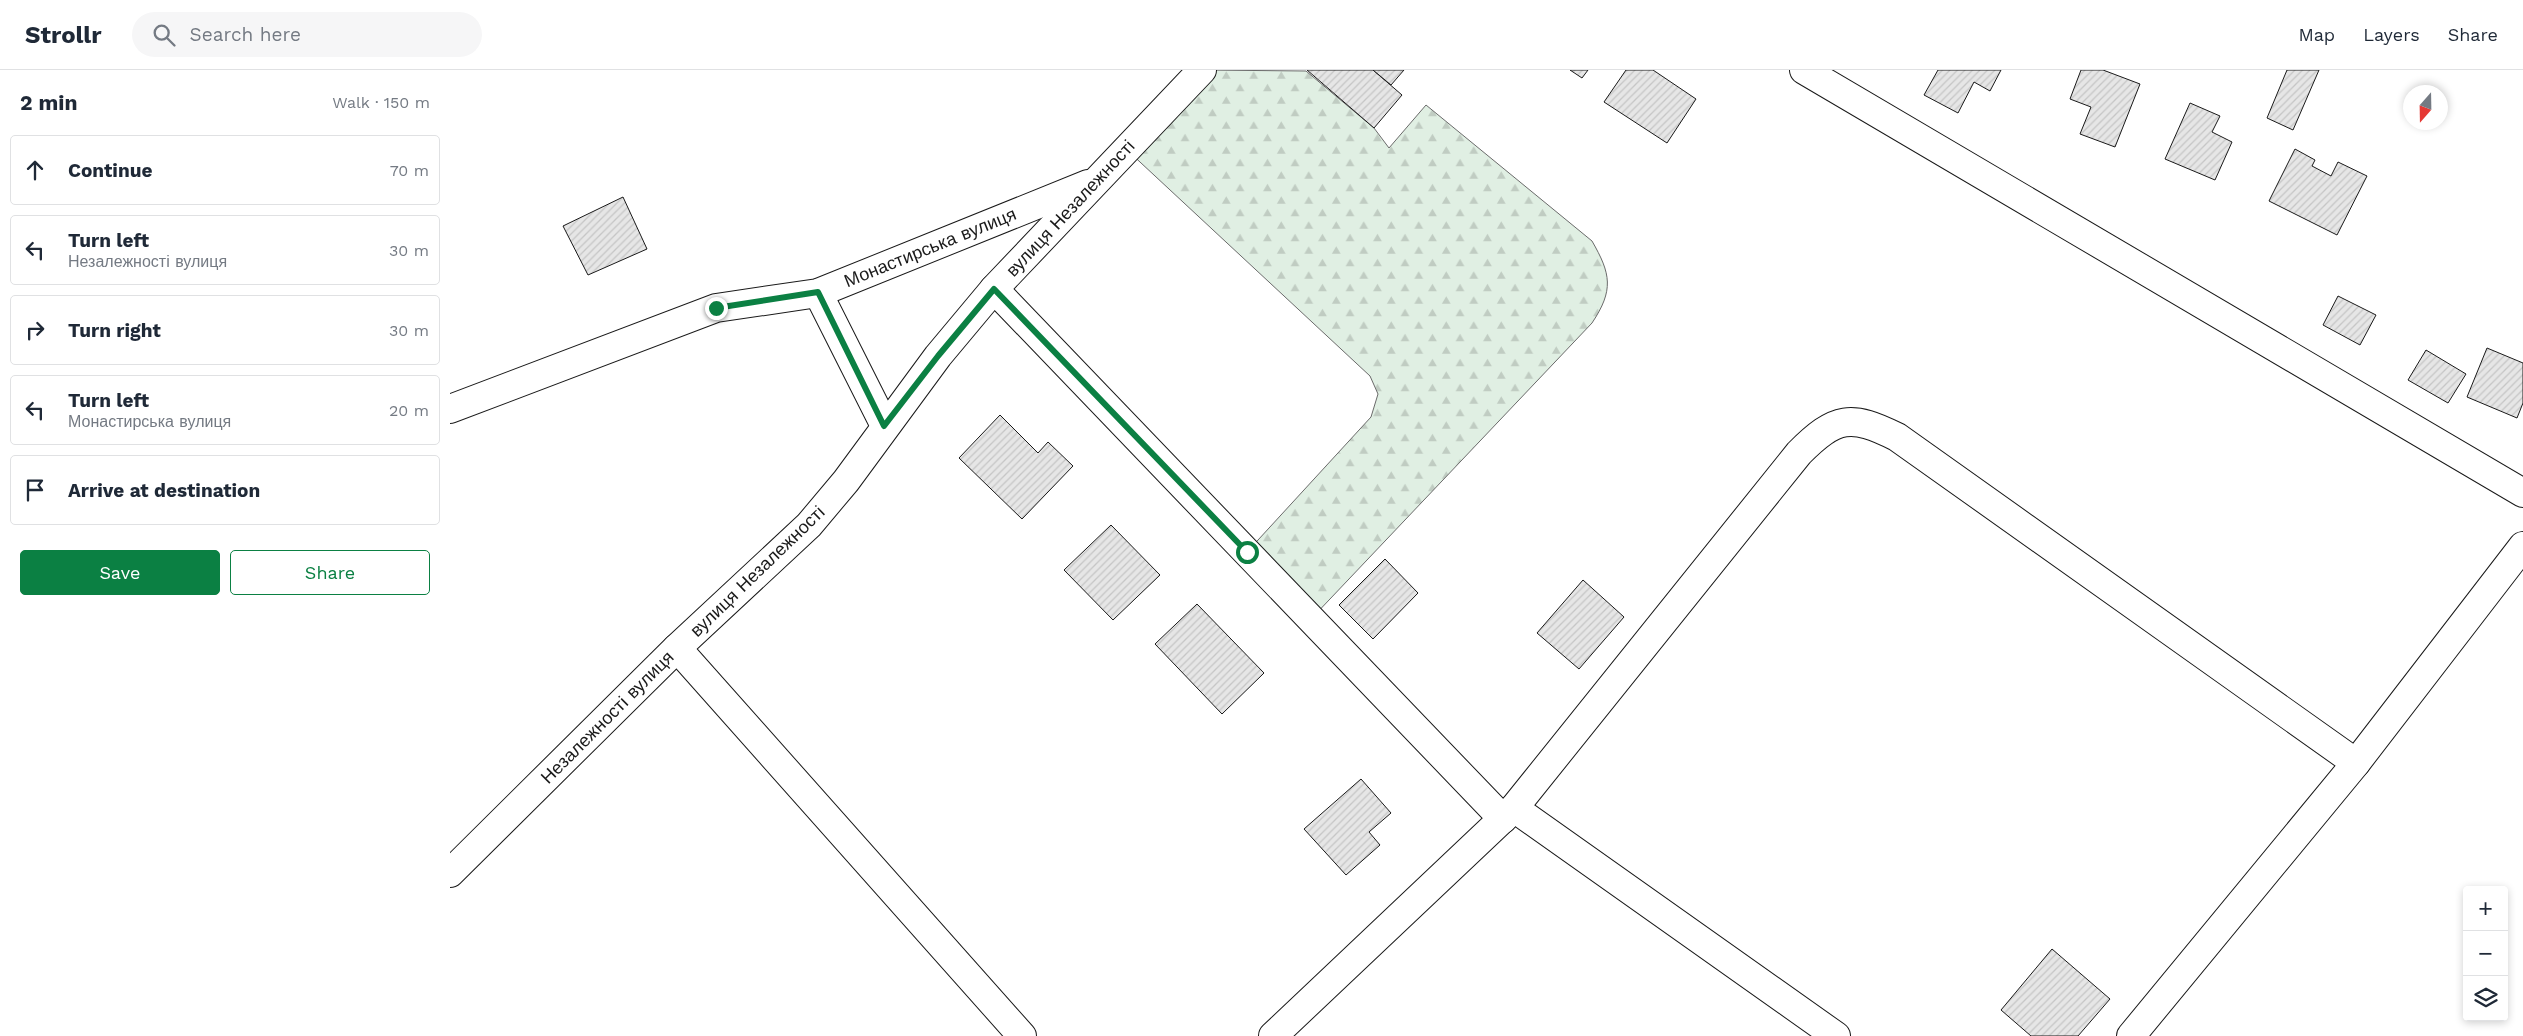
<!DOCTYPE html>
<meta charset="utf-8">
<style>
:root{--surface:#fff;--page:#f6f6f7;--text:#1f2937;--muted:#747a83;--line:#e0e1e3;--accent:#0b8043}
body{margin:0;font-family:"Work Sans",sans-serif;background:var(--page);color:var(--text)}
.controls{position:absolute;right:15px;bottom:15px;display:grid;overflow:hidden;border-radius:5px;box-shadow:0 2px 8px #0003}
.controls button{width:45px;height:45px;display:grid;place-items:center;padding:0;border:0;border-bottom:1px solid var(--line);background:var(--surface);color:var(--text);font:25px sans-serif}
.compass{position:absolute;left:1953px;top:15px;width:45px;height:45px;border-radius:50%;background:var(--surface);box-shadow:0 2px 8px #0003;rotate:200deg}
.stop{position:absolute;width:15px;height:15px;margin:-11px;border:4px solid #0b8043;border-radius:50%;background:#fff}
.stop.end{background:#0b8043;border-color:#fff;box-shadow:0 1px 5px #0008}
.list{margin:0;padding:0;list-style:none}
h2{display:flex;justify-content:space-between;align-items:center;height:65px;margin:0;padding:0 20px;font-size:21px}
h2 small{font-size:16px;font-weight:400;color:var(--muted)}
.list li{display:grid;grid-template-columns:32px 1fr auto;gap:15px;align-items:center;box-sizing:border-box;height:70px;margin:0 10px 10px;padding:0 10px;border:1px solid var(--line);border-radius:5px}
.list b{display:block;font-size:19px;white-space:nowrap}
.list p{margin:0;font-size:16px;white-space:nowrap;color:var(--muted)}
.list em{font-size:16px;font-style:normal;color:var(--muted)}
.actions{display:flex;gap:10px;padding:15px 20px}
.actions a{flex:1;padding:11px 0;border:1px solid var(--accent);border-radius:5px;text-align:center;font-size:18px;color:var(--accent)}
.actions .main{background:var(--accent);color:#fff}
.icon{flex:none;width:28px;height:28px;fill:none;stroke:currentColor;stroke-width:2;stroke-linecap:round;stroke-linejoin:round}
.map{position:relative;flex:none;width:2073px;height:966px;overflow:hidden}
header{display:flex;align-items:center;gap:30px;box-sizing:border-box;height:70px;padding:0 25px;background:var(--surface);border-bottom:1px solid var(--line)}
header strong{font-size:24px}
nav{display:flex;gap:28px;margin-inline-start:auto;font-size:18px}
.search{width:350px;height:45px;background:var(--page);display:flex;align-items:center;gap:12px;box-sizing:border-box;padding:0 18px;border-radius:28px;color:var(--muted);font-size:19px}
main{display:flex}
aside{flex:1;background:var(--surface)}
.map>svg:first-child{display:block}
</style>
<header>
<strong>Strollr</strong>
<div class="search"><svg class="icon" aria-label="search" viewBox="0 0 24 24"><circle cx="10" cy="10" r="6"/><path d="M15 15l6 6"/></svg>Search here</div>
<nav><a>Map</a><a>Layers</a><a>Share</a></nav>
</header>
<main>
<aside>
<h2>2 min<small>Walk · 150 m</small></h2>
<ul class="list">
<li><svg class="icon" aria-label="ahead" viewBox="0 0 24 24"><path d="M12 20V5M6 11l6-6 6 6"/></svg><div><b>Continue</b></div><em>70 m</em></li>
<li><svg class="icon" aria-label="left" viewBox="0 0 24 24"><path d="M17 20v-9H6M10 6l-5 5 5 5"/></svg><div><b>Turn left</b><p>Незалежності вулиця</p></div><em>30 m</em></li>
<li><svg class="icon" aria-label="right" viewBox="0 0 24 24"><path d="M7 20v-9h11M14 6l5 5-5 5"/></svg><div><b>Turn right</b></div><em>30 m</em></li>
<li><svg class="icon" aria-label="left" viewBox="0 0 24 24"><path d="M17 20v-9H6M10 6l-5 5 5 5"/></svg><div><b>Turn left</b><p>Монастирська вулиця</p></div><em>20 m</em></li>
<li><svg class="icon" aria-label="arrive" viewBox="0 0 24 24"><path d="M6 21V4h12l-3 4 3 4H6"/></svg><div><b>Arrive at destination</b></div></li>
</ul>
<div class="actions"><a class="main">Save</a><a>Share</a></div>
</aside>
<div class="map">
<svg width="2073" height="966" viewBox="0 0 2073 966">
<defs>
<pattern id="forest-firs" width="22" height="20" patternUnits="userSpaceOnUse" patternTransform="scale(1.25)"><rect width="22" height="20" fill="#e0efe3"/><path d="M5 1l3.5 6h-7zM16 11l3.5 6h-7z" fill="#c0ccc2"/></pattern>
<pattern id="building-hatch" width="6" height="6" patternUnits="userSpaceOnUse" patternTransform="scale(1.25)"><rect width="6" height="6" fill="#e6e6e6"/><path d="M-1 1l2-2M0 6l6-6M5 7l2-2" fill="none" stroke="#c5c5c5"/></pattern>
</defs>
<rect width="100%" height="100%" fill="#fff"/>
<path fill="url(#forest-firs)" stroke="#6a6a6a" d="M752,0L856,1L924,58L939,78L976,35L1142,171C1161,204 1164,220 1142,253L861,549L797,482L921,347L928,324L920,306L676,79Z"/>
<g fill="url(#building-hatch)" stroke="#1a1a1a">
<path d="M857,0H923L952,25L924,58Z"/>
<path d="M923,0H954L941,15Z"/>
<path d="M1120,0H1138L1132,8Z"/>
<path d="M1176,0H1203L1246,29L1217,73L1154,32Z"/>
<path d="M1488,0H1551L1540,21L1524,12L1508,43L1474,25Z"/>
<path d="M1631,0H1653L1690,14L1665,77L1630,64L1641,37L1620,29Z"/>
<path d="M1837,0H1869L1843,60L1817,48Z"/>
<path d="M1740,33L1770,46L1762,62L1782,72L1765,110L1715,89Z"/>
<path d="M1845,79L1865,90L1862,96L1881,106L1888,92L1917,106L1887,165L1819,131Z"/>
<path d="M173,127L197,179L138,205L113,156Z"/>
<path d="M1888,226L1926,245L1910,275L1873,255Z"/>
<path d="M2037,278L2073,293V333L2067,348L2017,327Z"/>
<path d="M1976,280L2016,304L1998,333L1958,310Z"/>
<path d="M550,345L588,383L598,372L623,396L572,449L509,388Z"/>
<path d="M661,455L710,505L663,550L614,500Z"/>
<path d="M935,489L968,523L923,569L889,535Z"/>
<path d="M1133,510L1174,547L1129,599L1087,563Z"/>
<path d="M747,534L814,603L772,644L705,574Z"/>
<path d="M911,709L941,743L919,762L930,775L896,805L854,759Z"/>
<path d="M1602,879L1660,929L1628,966H1581L1551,940Z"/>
</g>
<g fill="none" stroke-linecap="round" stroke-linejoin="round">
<g stroke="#1a1a1a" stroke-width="30">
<g id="street">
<path d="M544,219L1053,749"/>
<path d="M368,223L435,356"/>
<path d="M0,339L266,238L368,223L638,114"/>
<path d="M227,578L572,966"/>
<path d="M1064,738L1386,966"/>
<path d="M0,803L227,578L359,455L396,411L488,286L544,219L752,0"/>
<path d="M823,966L1064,738L1349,383C1386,346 1401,344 1447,367L1906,693L2073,476"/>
<path d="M1681,966L1906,693"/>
</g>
</g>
<g stroke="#1a1a1a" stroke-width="30">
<path id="secondary" d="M1354,0L2073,423"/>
</g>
<use href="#street" stroke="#fff" stroke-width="28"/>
<use href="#secondary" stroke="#fff" stroke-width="28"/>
</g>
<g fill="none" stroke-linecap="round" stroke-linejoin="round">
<path stroke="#0b8043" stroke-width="6" d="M266,238L368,222L434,356L488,286L544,219L797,482"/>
</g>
<g text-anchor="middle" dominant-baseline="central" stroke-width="4" stroke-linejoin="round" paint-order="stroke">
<g font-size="18" fill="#1a1a1a" stroke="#fff">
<text transform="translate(620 138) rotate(-47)">вулиця Незалежності</text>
<text transform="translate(480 177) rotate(-22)">Монастирська вулиця</text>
<text transform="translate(307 501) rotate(-44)">вулиця Незалежності</text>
<text transform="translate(157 647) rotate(-45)">Незалежності вулиця</text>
</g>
</g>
</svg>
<div class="controls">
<button>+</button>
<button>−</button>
<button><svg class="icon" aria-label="layers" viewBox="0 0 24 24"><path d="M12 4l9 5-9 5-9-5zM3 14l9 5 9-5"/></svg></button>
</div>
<svg class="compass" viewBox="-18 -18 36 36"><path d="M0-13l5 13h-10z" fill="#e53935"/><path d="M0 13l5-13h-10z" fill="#747a83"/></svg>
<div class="stop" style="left:797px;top:482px"></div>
<div class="stop end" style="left:266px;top:238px"></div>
</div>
</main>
